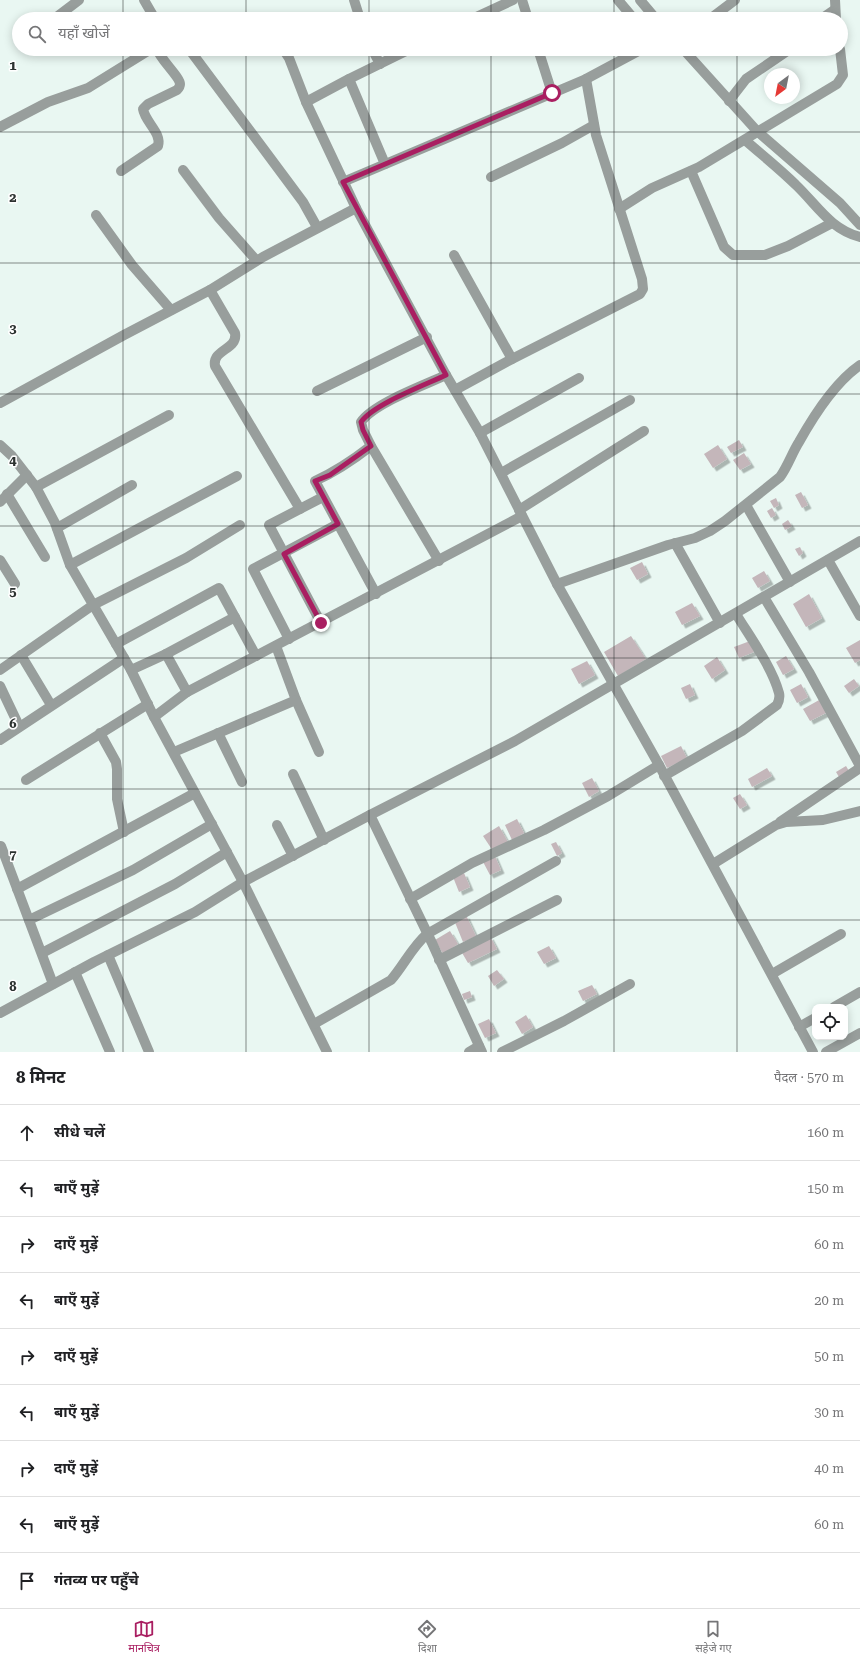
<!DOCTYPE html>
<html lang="hi">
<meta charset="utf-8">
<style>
:root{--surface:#fff;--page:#f6f6f6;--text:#202124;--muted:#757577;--line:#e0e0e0;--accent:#a91e61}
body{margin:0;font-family:"Roboto Serif","Noto Sans Devanagari",serif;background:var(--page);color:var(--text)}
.controls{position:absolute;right:12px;bottom:12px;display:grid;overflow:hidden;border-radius:8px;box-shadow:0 2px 10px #0003}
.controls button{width:36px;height:36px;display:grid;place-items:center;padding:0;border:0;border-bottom:1px solid var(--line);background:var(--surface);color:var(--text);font:20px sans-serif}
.compass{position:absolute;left:764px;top:68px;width:36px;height:36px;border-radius:50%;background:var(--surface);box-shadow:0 2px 10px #0003;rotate:212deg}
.stop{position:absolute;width:12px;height:12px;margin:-9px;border:3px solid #a91e61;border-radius:50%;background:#fff}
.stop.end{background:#a91e61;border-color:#fff;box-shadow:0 1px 4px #0008}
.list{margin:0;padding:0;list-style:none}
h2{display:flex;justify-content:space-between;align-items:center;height:52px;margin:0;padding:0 16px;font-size:17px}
h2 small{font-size:13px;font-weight:400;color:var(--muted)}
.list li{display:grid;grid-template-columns:26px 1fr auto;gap:12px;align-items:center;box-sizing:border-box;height:56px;padding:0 16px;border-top:1px solid var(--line)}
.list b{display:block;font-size:15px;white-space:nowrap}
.list em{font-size:13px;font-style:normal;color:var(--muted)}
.icon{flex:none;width:22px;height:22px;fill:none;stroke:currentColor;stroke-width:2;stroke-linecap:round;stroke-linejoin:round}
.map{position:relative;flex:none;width:860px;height:1052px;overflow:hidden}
.search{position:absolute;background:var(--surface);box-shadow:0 2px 10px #0003;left:12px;right:12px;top:12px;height:44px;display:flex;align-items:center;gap:10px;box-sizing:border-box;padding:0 14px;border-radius:22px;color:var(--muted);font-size:15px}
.sheet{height:556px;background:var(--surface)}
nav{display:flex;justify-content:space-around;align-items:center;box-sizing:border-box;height:56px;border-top:1px solid var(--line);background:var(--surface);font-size:11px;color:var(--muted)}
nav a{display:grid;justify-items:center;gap:2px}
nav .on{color:var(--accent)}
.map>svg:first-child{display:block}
</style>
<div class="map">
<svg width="860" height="1052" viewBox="0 0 860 1052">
<defs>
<filter id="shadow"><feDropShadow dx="3.5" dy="3.5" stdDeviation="0" flood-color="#0004"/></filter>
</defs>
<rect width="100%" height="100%" fill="#e9f7f2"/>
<g fill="#c4b6ba" filter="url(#shadow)">
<path d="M739,440L743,447L731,453L727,447Z"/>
<path d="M718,445L727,459L713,468L704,454Z"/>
<path d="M744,453L751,464L740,470L733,460Z"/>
<path d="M801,492L808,505L802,508L795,495Z"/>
<path d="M776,498L779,505L774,508L770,501Z"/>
<path d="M772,508L776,515L771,518L767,511Z"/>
<path d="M788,520L792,526L785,530L782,524Z"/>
<path d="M800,547L803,553L799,556L795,549Z"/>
<path d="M642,562L648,574L637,580L630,568Z"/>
<path d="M764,571L770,581L758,588L752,578Z"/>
<path d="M809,594L822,618L806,627L793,604Z"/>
<path d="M692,603L700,616L682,625L675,612Z"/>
<path d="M631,636L646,659L618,676L604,652Z"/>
<path d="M860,640V660L855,663L846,648Z"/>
<path d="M750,641L754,652L739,658L734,647Z"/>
<path d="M786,656L794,669L783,675L776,662Z"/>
<path d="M717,657L725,670L712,679L704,666Z"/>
<path d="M587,661L595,675L579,684L571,669Z"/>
<path d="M854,679L859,686L849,693L844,686Z"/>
<path d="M690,684L695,695L686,699L681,688Z"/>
<path d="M801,684L808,697L797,703L790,690Z"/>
<path d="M821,699L828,712L810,721L803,709Z"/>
<path d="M681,746L687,758L667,768L661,756Z"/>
<path d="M846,766L849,771L839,777L836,772Z"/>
<path d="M767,768L772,776L752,787L748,779Z"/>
<path d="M592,778L599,791L589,797L582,783Z"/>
<path d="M740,794L747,805L740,809L733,798Z"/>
<path d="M517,819L524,833L512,840L505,825Z"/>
<path d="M499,826L508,842L493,851L483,836Z"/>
<path d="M556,842L562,853L557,856L551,844Z"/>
<path d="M494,854L501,870L490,875L482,860Z"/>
<path d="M464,873L470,887L459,892L453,877Z"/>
<path d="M466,915L476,936L463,942L454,920Z"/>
<path d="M450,931L458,944L443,954L435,940Z"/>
<path d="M490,936L497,949L468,963L461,951Z"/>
<path d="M549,946L556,958L544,964L537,952Z"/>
<path d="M497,970L504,979L494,986L488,976Z"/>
<path d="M592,985L597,994L583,1001L578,991Z"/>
<path d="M470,991L472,997L464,1000L462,994Z"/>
<path d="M526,1015L533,1027L522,1034L515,1022Z"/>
<path d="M489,1019L496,1033L485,1038L478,1024Z"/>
</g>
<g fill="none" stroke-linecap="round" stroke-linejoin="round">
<g stroke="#989e9c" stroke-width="10">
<path d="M144,0L155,19"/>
<path d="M354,0L360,19"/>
<path d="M522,0L528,19"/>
<path d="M618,0L634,19"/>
<path d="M640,0L656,19"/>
<path d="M835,0L836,19"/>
<path d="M54,19L79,0"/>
<path d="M472,19L513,0"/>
<path d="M710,19L735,0"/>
<path d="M821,19L834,10"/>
<path d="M189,49L303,202L317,227"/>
<path d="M283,49L289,58L306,102L356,208L446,375L480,433L557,584L659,765L813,1052"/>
<path d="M372,49L380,64"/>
<path d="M538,49L552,93"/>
<path d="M683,49L757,131L840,203L860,225"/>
<path d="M349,79L385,164"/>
<path d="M729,101L746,79L790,49"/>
<path d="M306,102L349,79L410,49"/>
<path d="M0,127L48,102L88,88L151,49"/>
<path d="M745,140C762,155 780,169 796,185C817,205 830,229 860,237"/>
<path d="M183,170L219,218L256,260"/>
<path d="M121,171L158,146C162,133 145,122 143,109L148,104L177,90C179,88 180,87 180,84C180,77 160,59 157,49"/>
<path d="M691,171L724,247L733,255H765L788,246L832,223"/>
<path d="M491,177L562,143L594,125"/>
<path d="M343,182L586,79L642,49"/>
<path d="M619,209L652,188L699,167L837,84L843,75L840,49"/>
<path d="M96,215L132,265L171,310"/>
<path d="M454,255L512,359"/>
<path d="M210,290L235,333C238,350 212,349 215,366L300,509"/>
<path d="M455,390L512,359L640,294L643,289L642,279L596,135L586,79"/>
<path d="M317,391L427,337"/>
<path d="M0,403L124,335L210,290L263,257L356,208"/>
<path d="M480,433L579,378"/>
<path d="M0,445L12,456L36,487L55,523L70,565L131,670L154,717L243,882L327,1052"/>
<path d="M371,446C353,460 335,472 315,481L376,594"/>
<path d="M501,473L630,400"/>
<path d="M36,487L169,415"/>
<path d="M7,494L45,557"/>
<path d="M0,502L27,475"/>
<path d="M746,505L790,582"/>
<path d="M519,510L644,431"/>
<path d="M57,528L132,485"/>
<path d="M675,543L720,623"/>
<path d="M0,560L15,584"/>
<path d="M828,560L860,616"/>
<path d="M439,561L371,446L363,430L361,422C374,403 425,385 446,375"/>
<path d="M70,565L237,476"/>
<path d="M557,584L668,545L695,538L710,531L725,521L780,477C788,466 792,453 799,442C814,415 834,383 860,365"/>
<path d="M764,597L809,672L860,766"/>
<path d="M321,623L269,525L323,497"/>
<path d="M289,639L253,569L338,524"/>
<path d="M116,644L219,588L256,656"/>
<path d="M276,646L296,700L319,752"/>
<path d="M166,654L187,692"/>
<path d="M21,655L51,705"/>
<path d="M0,670L93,605L186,558L240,525"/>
<path d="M131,670L166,654L235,617"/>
<path d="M0,686L19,726"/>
<path d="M154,717L187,692L522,516"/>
<path d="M100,733L116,762L117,769V799L124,832"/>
<path d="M218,733L242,782"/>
<path d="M0,740L124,658"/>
<path d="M174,752L296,700"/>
<path d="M293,774L324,840"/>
<path d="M664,776L742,731L777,705C779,701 780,697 779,693C772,667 750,637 736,614"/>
<path d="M26,780L148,704"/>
<path d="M370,815L432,943L482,1052"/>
<path d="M780,822L860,768"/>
<path d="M277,825L293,856"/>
<path d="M1,846L53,984"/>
<path d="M713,864L776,825L786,822L823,820L860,811"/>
<path d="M17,889L195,793"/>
<path d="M410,899L472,863L544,830L608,796L659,765"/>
<path d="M29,920L133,870L212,824"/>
<path d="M42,953L175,884L227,852"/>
<path d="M108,955L149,1052"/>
<path d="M439,960L557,900"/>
<path d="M75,972L110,1052"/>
<path d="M772,974L841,934"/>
<path d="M834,1007L860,992"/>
<path d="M0,1013L94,962L195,912L243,882L370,815L515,741L860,541"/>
<path d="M314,1024L391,980C404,965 412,947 427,934L556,861"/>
<path d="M799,1027L815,1018"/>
<path d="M469,1052L479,1046"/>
<path d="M502,1052L564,1021L630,984"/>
<path d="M826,1052L860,1033"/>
</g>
</g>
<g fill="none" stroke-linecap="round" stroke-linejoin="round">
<path stroke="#a91e61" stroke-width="5" d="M321,623L284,554L338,524L315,481L330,475L371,446L363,430L361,422C374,404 425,385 446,375L343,182L552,93"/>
</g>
<path fill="none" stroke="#2c3230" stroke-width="1" stroke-opacity="0.55" d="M123,0V19M246,0V19M369,0V19M491,0V19M614,0V19M737,0V19M123,49V1052M246,49V1052M369,49V1052M491,49V1052M614,49V1052M737,49V1052M0,132H860M0,263H860M0,394H860M0,526H860M0,658H860M0,789H860M0,920H860"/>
<g font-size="13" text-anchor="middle" font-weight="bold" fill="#2c3230" stroke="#fff" stroke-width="3" stroke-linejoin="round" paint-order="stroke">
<text x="13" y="70">1</text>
<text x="13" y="202">2</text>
<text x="13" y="333">3</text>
<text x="13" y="465">4</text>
<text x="13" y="596">5</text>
<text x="13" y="728">6</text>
<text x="13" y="859">7</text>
<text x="13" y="991">8</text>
</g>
</svg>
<div class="controls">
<button><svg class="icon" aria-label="locate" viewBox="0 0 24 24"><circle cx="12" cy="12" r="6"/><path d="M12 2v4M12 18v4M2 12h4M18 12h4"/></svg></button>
</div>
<svg class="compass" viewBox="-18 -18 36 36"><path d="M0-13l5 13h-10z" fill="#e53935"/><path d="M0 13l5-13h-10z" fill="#757577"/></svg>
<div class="stop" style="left:552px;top:93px"></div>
<div class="stop end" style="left:321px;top:623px"></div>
<div class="search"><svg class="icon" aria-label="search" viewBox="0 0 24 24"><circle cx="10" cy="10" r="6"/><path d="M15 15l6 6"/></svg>यहाँ खोजें</div>
</div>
<section class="sheet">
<h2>8 मिनट<small>पैदल · 570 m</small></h2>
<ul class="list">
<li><svg class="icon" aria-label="ahead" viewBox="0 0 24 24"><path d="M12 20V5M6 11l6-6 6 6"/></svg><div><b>सीधे चलें</b></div><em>160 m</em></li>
<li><svg class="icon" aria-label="left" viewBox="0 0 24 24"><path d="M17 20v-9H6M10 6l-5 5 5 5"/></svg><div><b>बाएँ मुड़ें</b></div><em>150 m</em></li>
<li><svg class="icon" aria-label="right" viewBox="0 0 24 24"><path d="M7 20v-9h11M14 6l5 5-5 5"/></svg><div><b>दाएँ मुड़ें</b></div><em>60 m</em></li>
<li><svg class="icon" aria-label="left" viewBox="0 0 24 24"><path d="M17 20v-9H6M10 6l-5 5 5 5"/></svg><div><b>बाएँ मुड़ें</b></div><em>20 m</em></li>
<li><svg class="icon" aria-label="right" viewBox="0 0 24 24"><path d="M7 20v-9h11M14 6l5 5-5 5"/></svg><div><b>दाएँ मुड़ें</b></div><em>50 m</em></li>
<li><svg class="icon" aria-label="left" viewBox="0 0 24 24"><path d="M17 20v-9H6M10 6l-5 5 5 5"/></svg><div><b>बाएँ मुड़ें</b></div><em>30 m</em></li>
<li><svg class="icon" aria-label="right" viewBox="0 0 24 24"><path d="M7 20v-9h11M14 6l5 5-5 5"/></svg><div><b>दाएँ मुड़ें</b></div><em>40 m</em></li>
<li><svg class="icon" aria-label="left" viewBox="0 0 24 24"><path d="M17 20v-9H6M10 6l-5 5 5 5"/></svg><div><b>बाएँ मुड़ें</b></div><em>60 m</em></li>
<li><svg class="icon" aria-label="arrive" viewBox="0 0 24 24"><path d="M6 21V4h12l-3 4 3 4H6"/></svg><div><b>गंतव्य पर पहुँचे</b></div></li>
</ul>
</section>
<nav>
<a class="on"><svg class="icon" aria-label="map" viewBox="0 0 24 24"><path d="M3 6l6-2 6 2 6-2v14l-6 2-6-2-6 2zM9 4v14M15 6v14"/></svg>मानचित्र</a>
<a><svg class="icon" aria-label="directions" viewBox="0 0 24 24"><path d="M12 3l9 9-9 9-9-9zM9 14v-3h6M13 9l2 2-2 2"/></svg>दिशा</a>
<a><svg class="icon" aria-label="saved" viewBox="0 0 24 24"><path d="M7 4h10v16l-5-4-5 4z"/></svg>सहेजे गए</a>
</nav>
